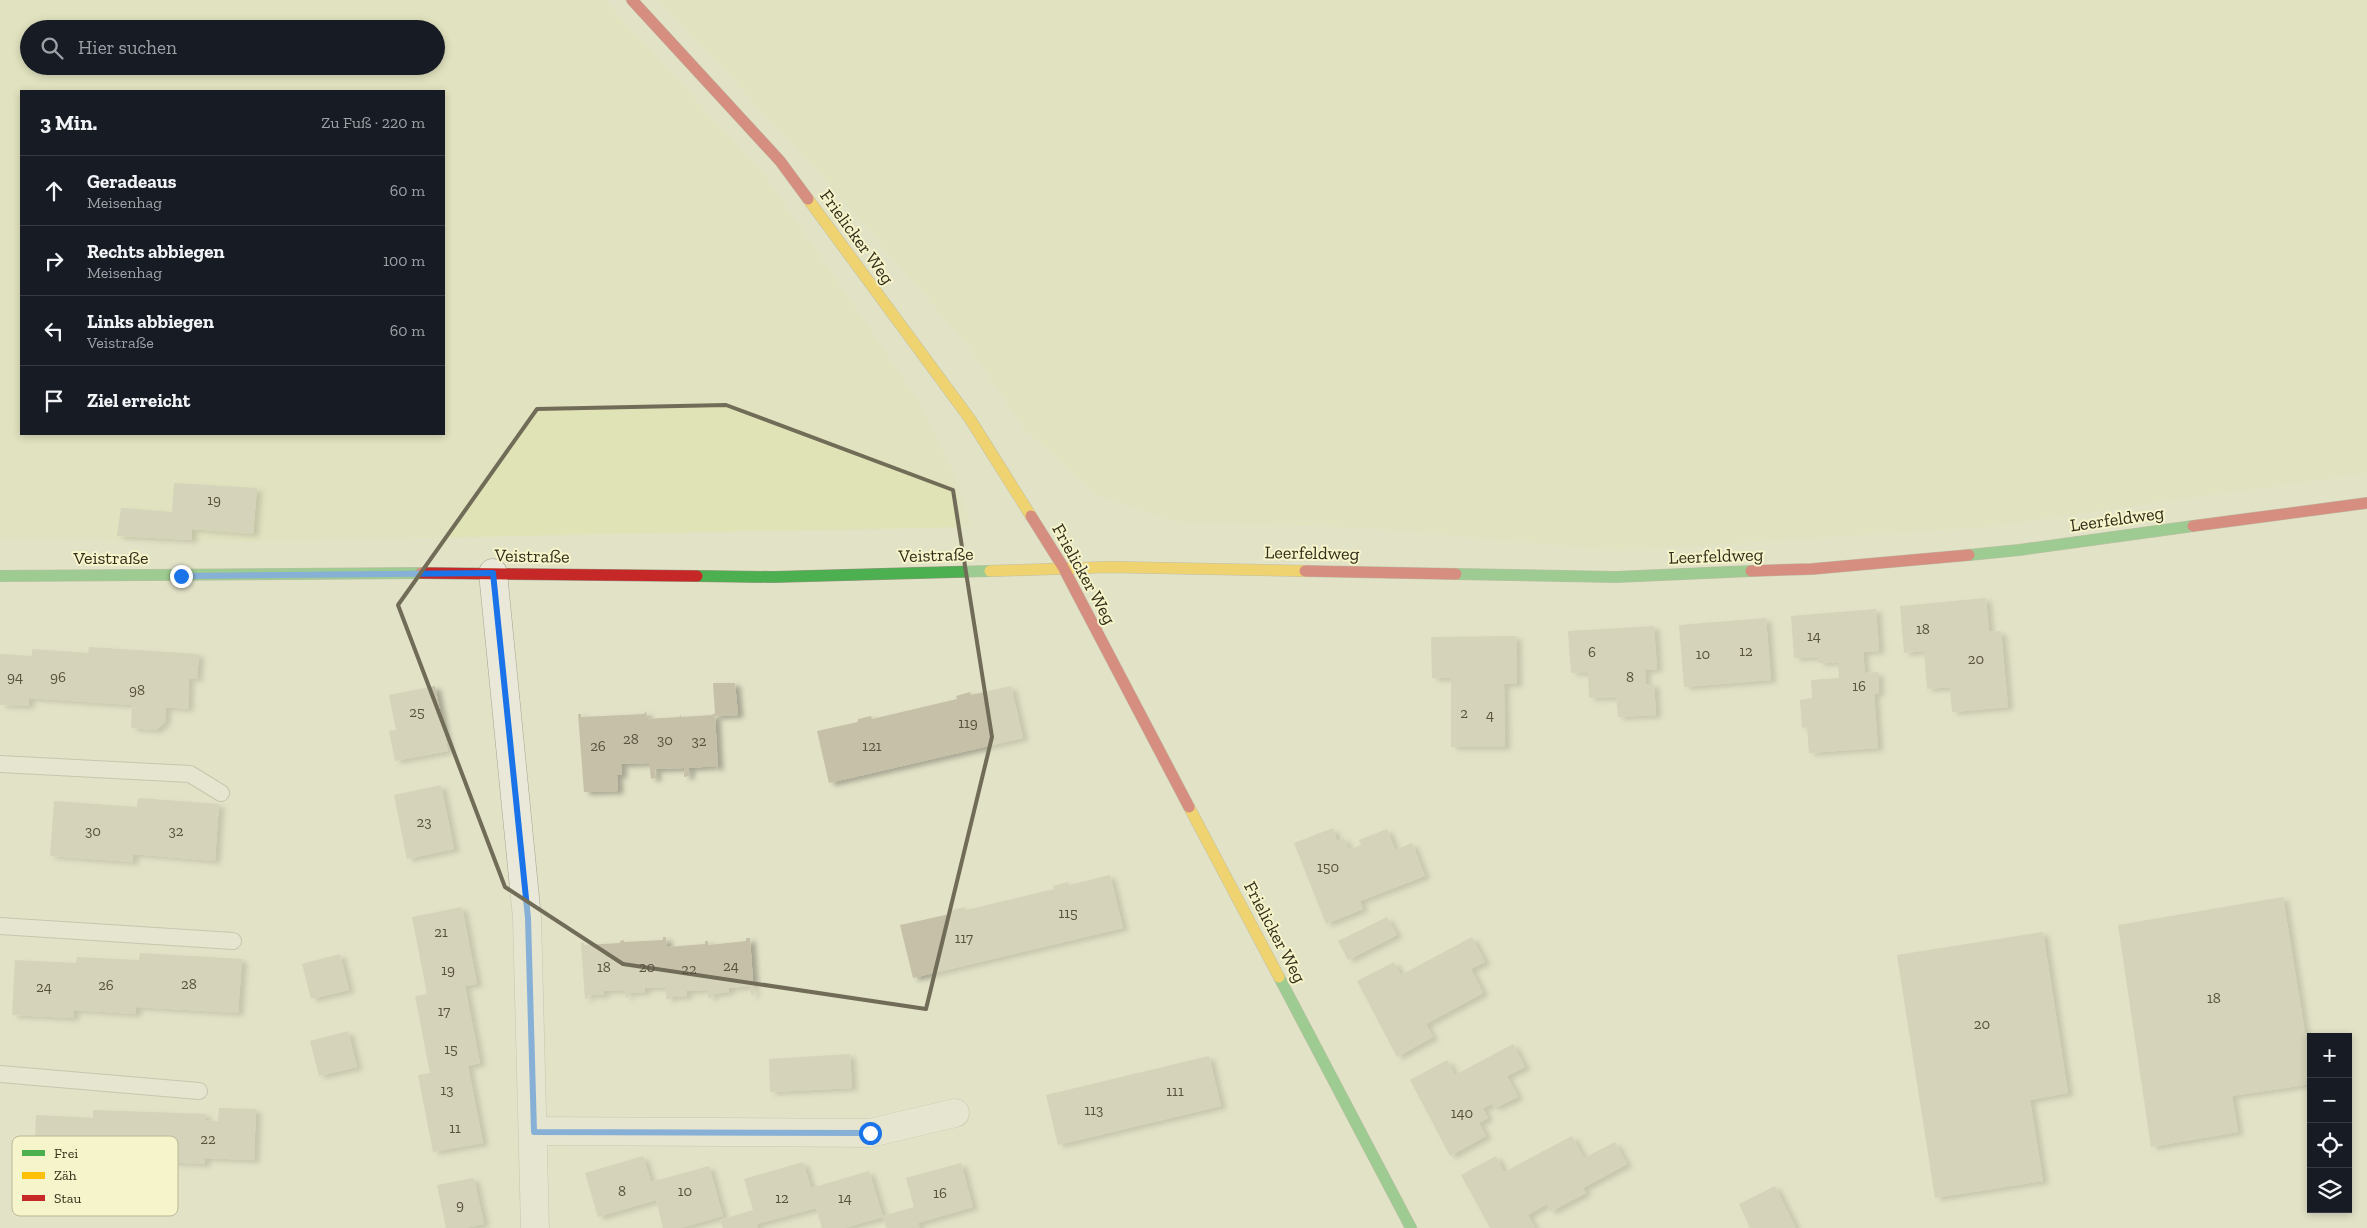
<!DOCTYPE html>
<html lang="de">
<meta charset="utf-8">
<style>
:root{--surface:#171b24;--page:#20242c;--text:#f1f3f6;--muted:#9ea1a6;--line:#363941}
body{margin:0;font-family:"Zilla Slab",serif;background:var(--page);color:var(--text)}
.controls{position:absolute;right:15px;bottom:15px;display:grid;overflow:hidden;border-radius:0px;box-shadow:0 2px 8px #0003}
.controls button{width:45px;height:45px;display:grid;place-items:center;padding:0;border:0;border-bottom:1px solid var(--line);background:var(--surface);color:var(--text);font:25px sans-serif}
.stop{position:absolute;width:15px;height:15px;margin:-11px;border:4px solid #1a73e8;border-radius:50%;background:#fff}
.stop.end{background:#1a73e8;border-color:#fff;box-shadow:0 1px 5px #0008}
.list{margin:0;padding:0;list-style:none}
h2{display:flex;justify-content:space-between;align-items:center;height:65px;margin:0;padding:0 20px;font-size:21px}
h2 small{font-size:16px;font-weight:400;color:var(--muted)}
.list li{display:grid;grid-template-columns:32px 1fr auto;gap:15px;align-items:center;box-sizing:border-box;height:70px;padding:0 20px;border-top:1px solid var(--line)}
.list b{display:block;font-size:19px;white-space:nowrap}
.list p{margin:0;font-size:16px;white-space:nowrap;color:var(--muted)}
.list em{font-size:16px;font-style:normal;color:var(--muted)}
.icon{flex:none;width:28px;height:28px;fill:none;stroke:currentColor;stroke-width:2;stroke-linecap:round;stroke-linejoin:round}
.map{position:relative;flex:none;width:2367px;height:1228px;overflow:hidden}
.search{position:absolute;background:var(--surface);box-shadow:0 2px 8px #0003;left:20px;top:20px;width:425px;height:55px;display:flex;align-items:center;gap:12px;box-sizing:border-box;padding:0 18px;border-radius:28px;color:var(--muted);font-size:19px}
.panel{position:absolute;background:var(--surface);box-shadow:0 2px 8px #0003;left:20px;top:90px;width:425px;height:345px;border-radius:0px}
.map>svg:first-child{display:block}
</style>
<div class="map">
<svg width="2367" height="1228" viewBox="0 0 2367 1228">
<defs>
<filter id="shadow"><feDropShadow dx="5.5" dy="3" stdDeviation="2.5" flood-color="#0004"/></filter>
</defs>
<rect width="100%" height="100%" fill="#e2e2c7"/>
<g fill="#dfe3b6" fill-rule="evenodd">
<path d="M0,0H605L768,179L919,402L952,470L971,527L264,541L0,539ZM29,29H436V66H29ZM21,91H444V434H21Z"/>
<path d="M658,0H2367V473L1986,527L1617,551L1370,528L1175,522L1095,494L1023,428L966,343L804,156Z"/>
</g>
<g fill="#c6c0a8" filter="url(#shadow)">
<path d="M174,483L257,488L253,534L192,529V540L117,536L121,508L172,512Z"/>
<path d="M1986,598L1989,632L2001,631L2008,707L1952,712L1950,687L1927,689L1924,651L1904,653L1900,606Z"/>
<path d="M1876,609L1879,651L1863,652L1865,673L1878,672L1879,693L1874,694L1878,748L1809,753L1807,727L1802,728L1800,700L1812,698L1811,680L1839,678L1838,662L1819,663L1818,657L1794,658L1791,616Z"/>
<path d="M1766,618L1771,680L1684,687L1679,625Z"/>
<path d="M1654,626L1657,669L1645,670L1646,684H1654L1656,715L1618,717L1616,697L1589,698L1588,672L1571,673L1568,631Z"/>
<path d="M1516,636L1517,684H1504L1505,747H1451V678H1432L1431,637Z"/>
<path d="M89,647L199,654L197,679L189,678L188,709L166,707L165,722L156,730L131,728L132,705L29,698V706L0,705V654L32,656V649L88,653Z"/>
<path d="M713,683H735L738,715L715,716L718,768L716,769V766L689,768V776L684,777V768L655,769L656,778L651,779L649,763L621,764L622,775H617L618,791L584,792L578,714H581V717L644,714L646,711L647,719L679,717L681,715V717L712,715L715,713Z"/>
<path d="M435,686L448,751L395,761L389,731L396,730L389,695Z"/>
<path d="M1011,686L1023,738L829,783L817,731L858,722V719L871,716L872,719L957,699L956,696L970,692L971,695Z"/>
<path d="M441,785L454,849L407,859L394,795Z"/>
<path d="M138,798L219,804L215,861L133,854V862L50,856L54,801L137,807Z"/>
<path d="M1333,828L1337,841L1344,838L1349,850L1361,845L1359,840L1387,829L1395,850L1412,843L1425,876L1360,901L1363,909L1326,924L1294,843Z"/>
<path d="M1110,875L1123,928L913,978L900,925L950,914L949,911L965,907L966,910L1054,889L1053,886L1068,882L1069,885Z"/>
<path d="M2283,897L2311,1070V1084L2232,1096L2238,1132L2151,1147L2118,925Z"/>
<path d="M462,907L477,984L465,986L480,1063L468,1066L483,1143L433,1152L418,1075L430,1073L415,996L427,994L412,917Z"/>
<path d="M1387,917L1397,935L1348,960L1338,941Z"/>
<path d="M2043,932L2068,1093L2030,1100L2043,1181L1935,1198L1897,955Z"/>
<path d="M663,937H666L667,947L705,944V941H708V945L746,941V938H750L754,995H751L750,986L729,988V992L712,994V998H708V990L687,991V996L670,997V999H666V987L645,988V992L628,993V998H626L625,990L603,991L604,995H588V999H585L581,943H584V945L620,943V941L624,940V942L663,940Z"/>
<path d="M1472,937L1485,962L1471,969L1483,993L1426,1024L1433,1037L1397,1057L1357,981L1394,962L1401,975Z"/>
<path d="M140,953L242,959L238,1013L136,1007V1014L74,1010L73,1018L12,1015L15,960L76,963L77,957L139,960Z"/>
<path d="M340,954L349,990L311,999L302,964Z"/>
<path d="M348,1031L357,1067L319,1076L310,1041Z"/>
<path d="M1513,1044L1525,1067L1507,1076L1518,1097L1495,1108L1492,1104L1483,1108L1488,1118L1479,1123L1486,1136L1450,1156L1410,1080L1447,1060L1455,1075Z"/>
<path d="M850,1054L852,1088L770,1092L769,1059Z"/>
<path d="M1209,1056L1221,1106L1058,1145L1046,1095Z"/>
<path d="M219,1108L256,1109L254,1160L205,1158V1164L161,1162L160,1169L34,1164L36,1115L93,1118V1110L206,1114L205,1120L218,1121Z"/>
<path d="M1572,1136L1584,1158L1615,1142L1627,1164L1583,1188L1586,1193L1550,1212L1547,1204L1528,1215L1535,1228H1490L1461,1175L1496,1156L1504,1172Z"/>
<path d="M643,1156L651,1182L709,1166L723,1216L680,1228H663L656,1200L598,1217L585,1173Z"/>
<path d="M803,1162L811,1188L869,1171L883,1217L844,1228H822L816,1208L757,1224L758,1228H723L720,1220L753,1210L744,1179Z"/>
<path d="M961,1163L973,1207L918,1223L920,1228H886L883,1216L914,1207L906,1178Z"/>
<path d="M474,1178L484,1224L465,1228H446L437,1185Z"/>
<path d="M1775,1186L1796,1228H1750L1739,1204Z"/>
</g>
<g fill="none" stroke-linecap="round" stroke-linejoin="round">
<g stroke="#a6a491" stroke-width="18">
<g id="lane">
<path d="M0,764L190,774L221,793"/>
<path d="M0,926L233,941"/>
<path d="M0,1074L199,1091"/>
</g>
</g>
<g stroke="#a6a491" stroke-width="29">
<g id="street">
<path d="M493,573L527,918L535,1228"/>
<path d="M534,1131L870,1133L955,1113"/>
</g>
</g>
<g stroke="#969481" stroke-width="12">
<g id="fast">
<path d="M1969,555L2019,550L2193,526"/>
<path d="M1456,574L1616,577L1751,571"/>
<path d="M0,576L421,573"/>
<path d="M697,576L773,577L990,571"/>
<path d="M1279,977L1411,1228"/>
</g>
</g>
<g stroke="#969481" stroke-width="12">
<g id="slow">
<path d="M808,199L970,419L1031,516"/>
<path d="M990,571L1110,567L1305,571"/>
<path d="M1189,807L1279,977"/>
</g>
</g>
<g stroke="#969481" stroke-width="12">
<g id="jam">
<path d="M632,0L780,161L808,199"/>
<path d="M1031,516L1063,567L1189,807"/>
<path d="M2193,526L2367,503"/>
<path d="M1305,571L1456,574"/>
<path d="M1751,571L1812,569L1969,555"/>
<path d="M421,573L697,576"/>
</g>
</g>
<use href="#lane" stroke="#eae9d9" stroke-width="16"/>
<use href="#street" stroke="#eae9d9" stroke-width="28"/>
<use href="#fast" stroke="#4caf50" stroke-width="11"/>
<use href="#slow" stroke="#ffc107" stroke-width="11"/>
<use href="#jam" stroke="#c62828" stroke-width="11"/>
</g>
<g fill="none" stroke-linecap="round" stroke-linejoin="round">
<path stroke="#1a73e8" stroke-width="6" d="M181,576L493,573L528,918L534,1132L870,1133"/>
</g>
<path d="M0 0H2367V1228H0ZM726,405L953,490L992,737L926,1009L623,964L505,887L398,605L537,409Z" fill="#e2e2c7" fill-opacity=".55" fill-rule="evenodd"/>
<path fill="none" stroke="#716c57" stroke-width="4" stroke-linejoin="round" d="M726,405L953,490L992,737L926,1009L623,964L505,887L398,605L537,409Z"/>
<g text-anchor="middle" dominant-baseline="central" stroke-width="4" stroke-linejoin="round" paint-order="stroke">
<g font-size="15" fill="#58523e">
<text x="214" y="500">19</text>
<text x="1923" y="629">18</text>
<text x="1814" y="636">14</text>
<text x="1746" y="651">12</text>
<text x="1592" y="652">6</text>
<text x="1703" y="654">10</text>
<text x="1976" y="659">20</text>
<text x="15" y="677">94</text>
<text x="58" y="677">96</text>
<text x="1630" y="677">8</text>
<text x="1859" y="686">16</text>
<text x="137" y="690">98</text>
<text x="417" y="712">25</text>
<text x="1464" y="713">2</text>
<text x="1490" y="715">4</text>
<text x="968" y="723">119</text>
<text x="631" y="739">28</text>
<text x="665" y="740">30</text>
<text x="699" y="741">32</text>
<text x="598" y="746">26</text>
<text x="872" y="746">121</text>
<text x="424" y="822">23</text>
<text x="93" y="831">30</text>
<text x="176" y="831">32</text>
<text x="1328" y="867">150</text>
<text x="1068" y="913">115</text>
<text x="441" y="932">21</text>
<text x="964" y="938">117</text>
<text x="731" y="966">24</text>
<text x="604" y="967">18</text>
<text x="647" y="967">20</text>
<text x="689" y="969">22</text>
<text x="448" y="970">19</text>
<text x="189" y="984">28</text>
<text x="106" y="985">26</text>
<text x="44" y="987">24</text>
<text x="2214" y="998">18</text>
<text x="444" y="1011">17</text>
<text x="1982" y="1024">20</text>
<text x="451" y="1049">15</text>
<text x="447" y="1090">13</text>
<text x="1175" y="1091">111</text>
<text x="1094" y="1110">113</text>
<text x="1462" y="1113">140</text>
<text x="455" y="1128">11</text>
<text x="208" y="1139">22</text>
<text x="622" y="1191">8</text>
<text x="685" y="1191">10</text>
<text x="940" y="1193">16</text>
<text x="782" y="1198">12</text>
<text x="845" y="1198">14</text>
<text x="460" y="1205">9</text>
</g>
<g font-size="18" fill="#342d1a" stroke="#f5f4cb">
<text transform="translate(857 237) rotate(54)">Frielicker Weg</text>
<text transform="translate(2117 519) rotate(-8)">Leerfeldweg</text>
<text transform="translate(1312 553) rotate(1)">Leerfeldweg</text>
<text transform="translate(936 555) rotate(-2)">Veistraße</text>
<text transform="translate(532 556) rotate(1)">Veistraße</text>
<text transform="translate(1716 556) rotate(-2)">Leerfeldweg</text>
<text x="111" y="558">Veistraße</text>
<text transform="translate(1084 574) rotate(61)">Frielicker Weg</text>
<text transform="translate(1275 932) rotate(62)">Frielicker Weg</text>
</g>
</g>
<rect x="12" y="1136" width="166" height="80" rx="8" fill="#f5f4cb" stroke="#bbb896" stroke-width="1"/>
<rect x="22" y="1150" width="23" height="6" fill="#4caf50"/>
<rect x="22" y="1172" width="23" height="7" fill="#ffc107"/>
<rect x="22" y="1195" width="23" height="6" fill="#c62828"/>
<g font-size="14" fill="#342d1a">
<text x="54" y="1158">Frei</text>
<text x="54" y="1180">Zäh</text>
<text x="54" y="1203">Stau</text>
</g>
</svg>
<div class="controls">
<button>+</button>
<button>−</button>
<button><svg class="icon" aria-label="locate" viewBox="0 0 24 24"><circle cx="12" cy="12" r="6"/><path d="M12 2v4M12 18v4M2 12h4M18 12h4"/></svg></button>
<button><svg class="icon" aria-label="layers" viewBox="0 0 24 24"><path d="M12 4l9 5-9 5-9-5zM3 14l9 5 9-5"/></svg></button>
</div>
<div class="stop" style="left:870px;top:1133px"></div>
<div class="stop end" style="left:181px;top:576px"></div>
<div class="search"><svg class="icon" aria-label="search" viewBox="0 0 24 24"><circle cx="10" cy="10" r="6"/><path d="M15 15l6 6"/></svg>Hier suchen</div>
<section class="panel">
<h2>3 Min.<small>Zu Fuß · 220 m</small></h2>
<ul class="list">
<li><svg class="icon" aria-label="ahead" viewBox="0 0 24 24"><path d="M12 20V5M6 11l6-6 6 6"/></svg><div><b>Geradeaus</b><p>Meisenhag</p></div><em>60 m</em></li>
<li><svg class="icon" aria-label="right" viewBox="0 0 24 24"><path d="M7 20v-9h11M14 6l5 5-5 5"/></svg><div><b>Rechts abbiegen</b><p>Meisenhag</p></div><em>100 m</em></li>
<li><svg class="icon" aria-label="left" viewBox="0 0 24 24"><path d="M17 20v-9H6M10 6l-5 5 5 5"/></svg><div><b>Links abbiegen</b><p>Veistraße</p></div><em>60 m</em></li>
<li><svg class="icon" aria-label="arrive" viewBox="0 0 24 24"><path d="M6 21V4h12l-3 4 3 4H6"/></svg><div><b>Ziel erreicht</b></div></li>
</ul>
</section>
</div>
